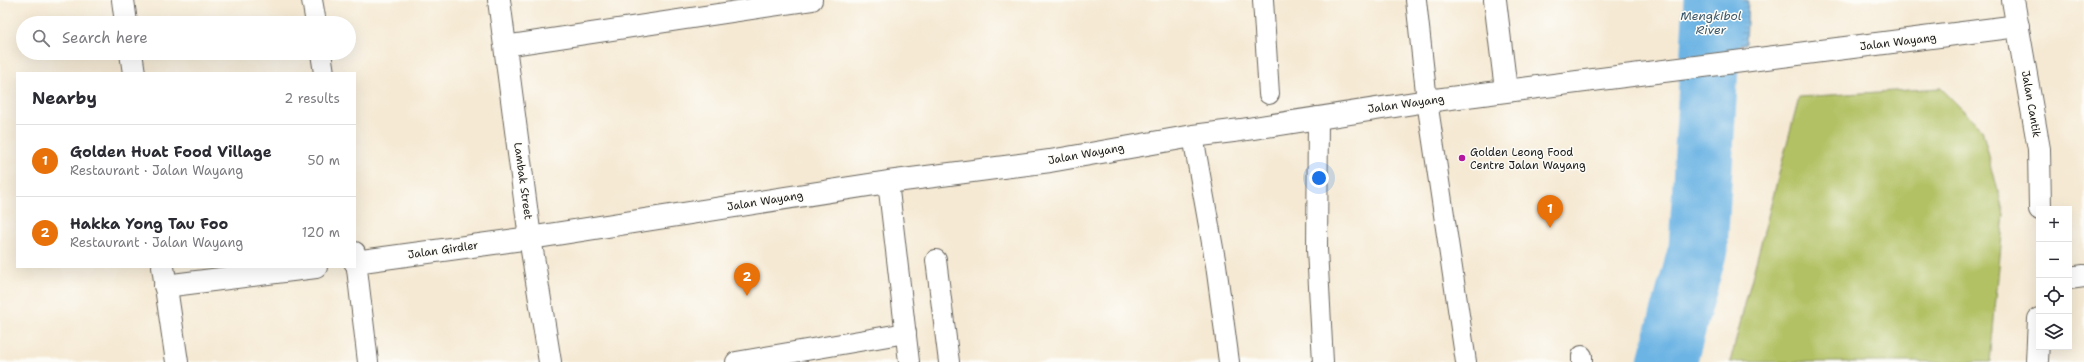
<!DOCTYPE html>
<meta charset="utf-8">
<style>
:root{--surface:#fff;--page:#f2f2f3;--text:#2b2b33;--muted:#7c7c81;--line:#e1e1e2;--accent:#b5179e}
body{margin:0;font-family:"Shantell Sans",sans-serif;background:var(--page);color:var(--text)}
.controls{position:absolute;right:12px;bottom:12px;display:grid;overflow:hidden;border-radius:0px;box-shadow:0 4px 16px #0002}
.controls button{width:36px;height:36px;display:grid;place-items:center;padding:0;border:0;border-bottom:1px solid var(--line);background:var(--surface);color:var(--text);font:20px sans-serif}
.you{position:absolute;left:1319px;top:178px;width:14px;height:14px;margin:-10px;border:3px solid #fff;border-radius:50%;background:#1a73e8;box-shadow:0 0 0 6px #1a73e833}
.badge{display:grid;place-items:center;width:26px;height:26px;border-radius:50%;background:var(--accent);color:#fff;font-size:13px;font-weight:700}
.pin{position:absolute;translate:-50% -33px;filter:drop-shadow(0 1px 2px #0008)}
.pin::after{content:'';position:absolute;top:21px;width:14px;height:12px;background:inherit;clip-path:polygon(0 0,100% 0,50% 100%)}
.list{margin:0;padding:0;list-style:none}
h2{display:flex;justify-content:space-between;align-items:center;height:52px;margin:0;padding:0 16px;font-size:17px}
h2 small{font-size:13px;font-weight:400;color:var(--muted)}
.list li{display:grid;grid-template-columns:26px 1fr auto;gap:12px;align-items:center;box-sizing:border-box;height:72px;padding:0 16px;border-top:1px solid var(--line)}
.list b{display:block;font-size:15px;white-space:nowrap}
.list p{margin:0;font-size:13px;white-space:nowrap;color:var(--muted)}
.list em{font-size:13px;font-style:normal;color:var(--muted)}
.icon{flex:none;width:22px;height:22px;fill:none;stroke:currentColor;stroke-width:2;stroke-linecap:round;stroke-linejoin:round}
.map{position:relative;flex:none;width:2084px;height:362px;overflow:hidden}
.search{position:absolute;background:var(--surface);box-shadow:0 4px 16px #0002;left:16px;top:16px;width:340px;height:44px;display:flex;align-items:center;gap:10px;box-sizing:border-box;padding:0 14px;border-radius:22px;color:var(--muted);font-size:15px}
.panel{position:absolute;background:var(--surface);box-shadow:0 4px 16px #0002;left:16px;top:72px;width:340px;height:196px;border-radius:0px}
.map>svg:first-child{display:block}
</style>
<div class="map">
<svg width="2084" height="362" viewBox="0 0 2084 362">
<defs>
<pattern id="water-rules" width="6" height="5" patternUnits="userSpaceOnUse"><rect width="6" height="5" fill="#6cb4e4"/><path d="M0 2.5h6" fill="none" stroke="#5d9ac3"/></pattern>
</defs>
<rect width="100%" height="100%" fill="#fdfcf7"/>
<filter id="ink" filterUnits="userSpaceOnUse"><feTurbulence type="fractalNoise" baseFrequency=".025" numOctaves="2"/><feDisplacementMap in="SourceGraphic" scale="8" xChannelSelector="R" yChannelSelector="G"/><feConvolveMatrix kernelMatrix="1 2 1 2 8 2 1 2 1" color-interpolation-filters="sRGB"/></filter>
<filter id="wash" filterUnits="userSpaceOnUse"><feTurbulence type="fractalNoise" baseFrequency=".012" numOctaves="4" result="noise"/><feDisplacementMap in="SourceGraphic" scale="16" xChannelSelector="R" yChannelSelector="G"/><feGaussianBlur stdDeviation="0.9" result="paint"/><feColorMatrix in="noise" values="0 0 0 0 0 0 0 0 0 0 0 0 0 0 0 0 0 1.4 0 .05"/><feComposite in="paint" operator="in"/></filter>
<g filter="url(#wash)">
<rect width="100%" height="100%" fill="#f5e9d3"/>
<path fill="#b2c164" stroke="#676e40" d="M1941,88L1982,129L2004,214L1990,362H1730L1799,97Z"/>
<path fill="url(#water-rules)" stroke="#446880" d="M1688,0H1748L1746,44L1687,48Z"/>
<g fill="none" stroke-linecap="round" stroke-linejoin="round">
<path stroke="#6cb4e4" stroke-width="59" d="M1667,362L1698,249L1713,0"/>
</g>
</g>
<g filter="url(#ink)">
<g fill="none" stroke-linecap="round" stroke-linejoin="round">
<g stroke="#68645c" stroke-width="22">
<g id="service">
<path d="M312,0L316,23"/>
<path d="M1263,0L1269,94"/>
<path d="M1416,0L1427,101L1466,362"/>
<path d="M505,46L812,0"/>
<path d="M321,53L324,73"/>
<path d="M1318,117L1317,249L1323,362"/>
<path d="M1193,136L1216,265L1229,362"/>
<path d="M888,182L909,362"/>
<path d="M355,252L368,362"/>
<path d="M936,260L949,362"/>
<path d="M1582,356V362"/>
<path d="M736,362L906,333"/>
</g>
</g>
<g stroke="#68645c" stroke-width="24">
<g id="minor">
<path d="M123,0L126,23"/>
<path d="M1495,0L1506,90"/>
<path d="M2013,0L2039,149L2040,209"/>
<path d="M131,53L134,73"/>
<path d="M355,262L530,238L888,182L1050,161L1193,136L1241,130L1427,101L2018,26"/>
<path d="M163,267L177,362"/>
<path d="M2069,278L2084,276"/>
<path d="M165,286L316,267"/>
<path d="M2037,362L2039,319"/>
</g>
</g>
<g stroke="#68645c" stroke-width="24">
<path id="tertiary" d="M499,0L530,238L550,362"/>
</g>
<use href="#service" stroke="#fff" stroke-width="20"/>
<use href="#minor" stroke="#fff" stroke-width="22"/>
<use href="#tertiary" stroke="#fff" stroke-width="22"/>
</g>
</g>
<circle fill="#b5179e" stroke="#fdfcf7" stroke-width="1.5" cx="1462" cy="158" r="4"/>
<g text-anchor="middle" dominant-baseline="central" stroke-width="3" stroke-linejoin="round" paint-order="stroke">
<g font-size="11" fill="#1c1c1c" stroke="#fdfcf7">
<text transform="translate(1898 42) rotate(-7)">Jalan Wayang</text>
<text transform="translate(1406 104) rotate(-8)">Jalan Wayang</text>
<text transform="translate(2031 104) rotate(80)">Jalan Cantik</text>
<text transform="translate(1086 154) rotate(-10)">Jalan Wayang</text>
<text transform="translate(523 181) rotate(82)">Lambak Street</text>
<text transform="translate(765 201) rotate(-9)">Jalan Wayang</text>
<text transform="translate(443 250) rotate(-8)">Jalan Girdler</text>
</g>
<g font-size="11" fill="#1c1c1c" stroke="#fdfcf7" text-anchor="start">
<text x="1470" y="152">Golden Leong Food<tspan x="1470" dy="13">Centre Jalan Wayang</tspan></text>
</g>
<g font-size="12" font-style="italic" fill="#3c596c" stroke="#fdfcf7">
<text x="1711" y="16">Mengkibol<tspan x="1711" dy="14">River</tspan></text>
</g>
</g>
</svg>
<div class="controls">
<button>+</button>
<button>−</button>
<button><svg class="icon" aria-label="locate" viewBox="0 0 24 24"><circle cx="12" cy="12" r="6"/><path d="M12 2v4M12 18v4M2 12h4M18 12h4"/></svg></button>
<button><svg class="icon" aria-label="layers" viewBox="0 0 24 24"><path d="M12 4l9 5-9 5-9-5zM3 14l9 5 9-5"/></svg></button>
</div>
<div class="you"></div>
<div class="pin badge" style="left:1550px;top:228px;background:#e8710a">1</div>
<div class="pin badge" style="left:747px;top:296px;background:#e8710a">2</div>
<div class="search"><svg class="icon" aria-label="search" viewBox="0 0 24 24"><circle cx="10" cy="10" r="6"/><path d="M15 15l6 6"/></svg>Search here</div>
<section class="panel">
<h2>Nearby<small>2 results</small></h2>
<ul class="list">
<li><span class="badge" style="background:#e8710a">1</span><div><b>Golden Huat Food Village</b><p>Restaurant · Jalan Wayang</p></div><em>50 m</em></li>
<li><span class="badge" style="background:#e8710a">2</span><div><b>Hakka Yong Tau Foo</b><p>Restaurant · Jalan Wayang</p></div><em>120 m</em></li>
</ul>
</section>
</div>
